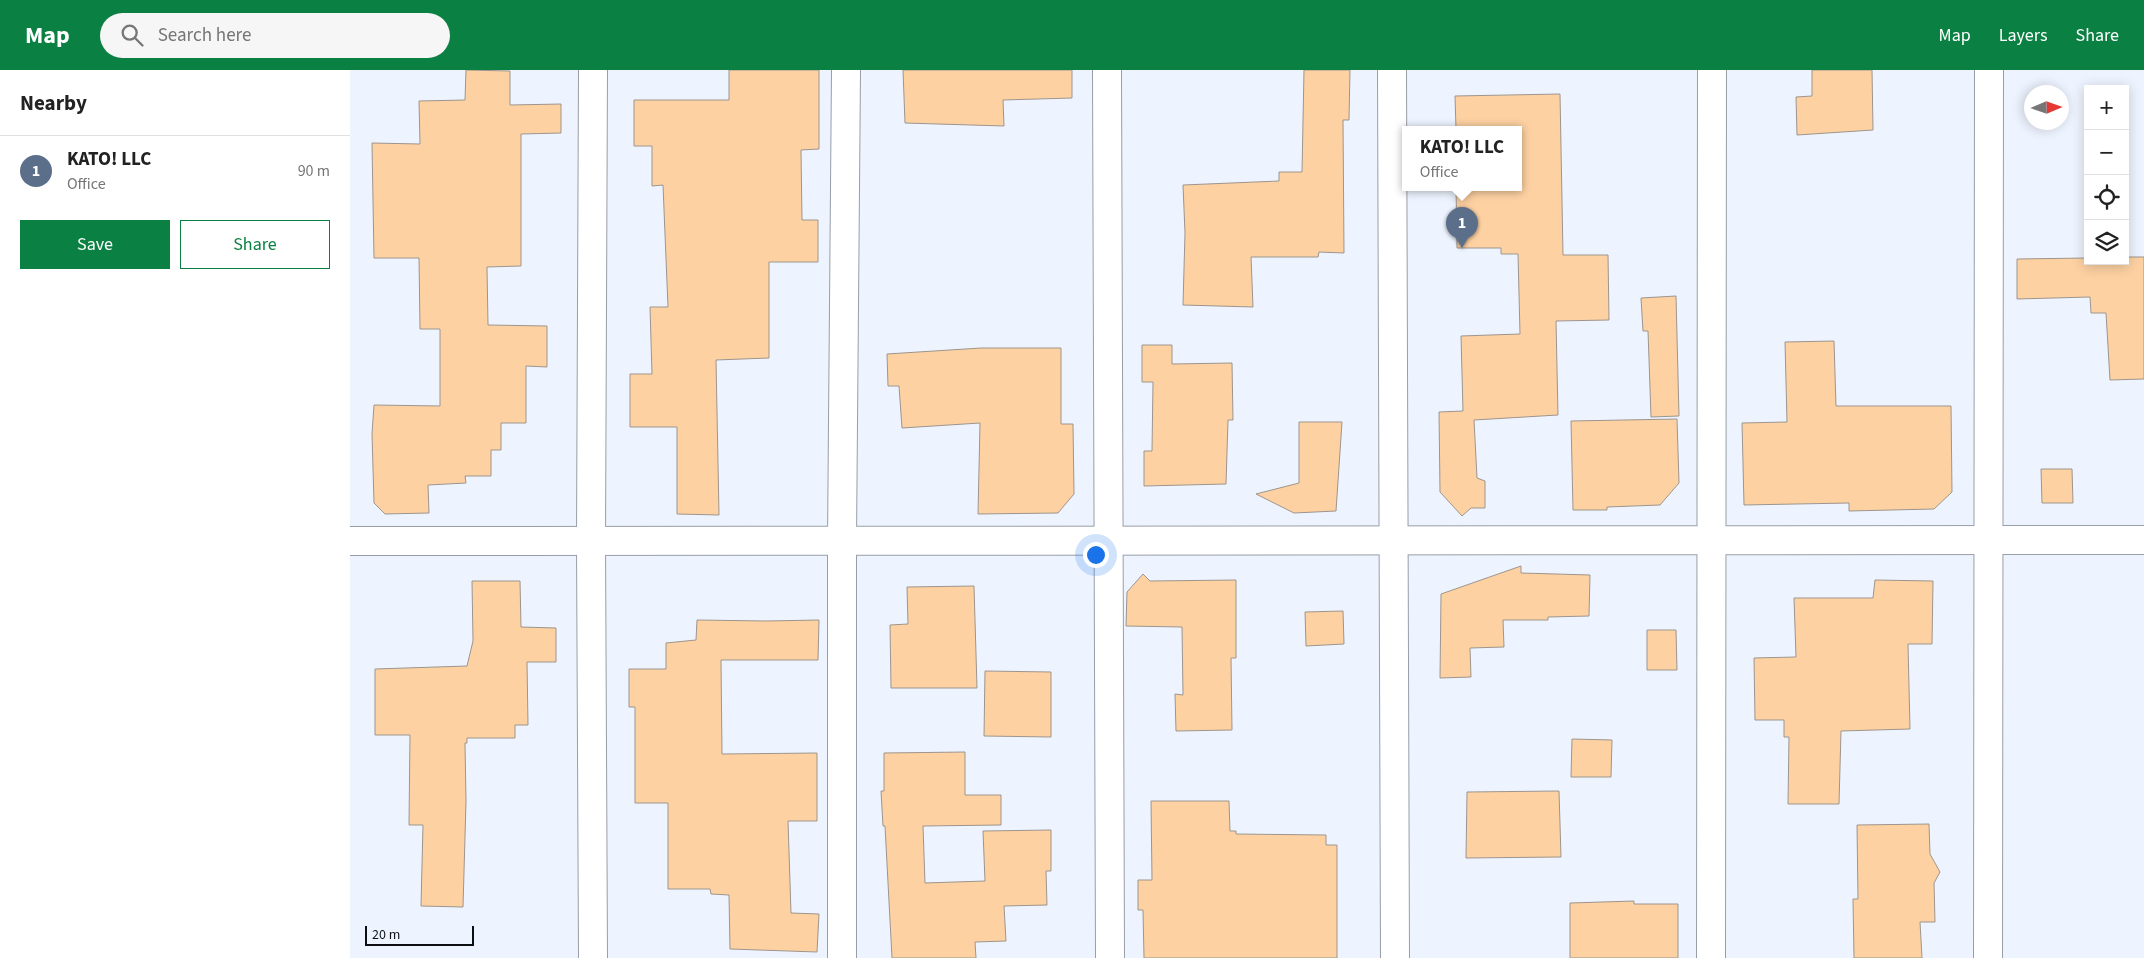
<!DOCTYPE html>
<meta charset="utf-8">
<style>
body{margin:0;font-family:"Source Sans 3",sans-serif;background:#f6f6f6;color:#222}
.controls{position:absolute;right:15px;top:15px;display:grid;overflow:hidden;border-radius:0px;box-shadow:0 2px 12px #0003}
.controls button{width:45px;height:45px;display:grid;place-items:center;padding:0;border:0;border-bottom:1px solid #e0e0e0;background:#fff;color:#222;font:25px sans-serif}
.compass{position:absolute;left:1674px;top:15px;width:45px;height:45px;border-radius:50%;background:#fff;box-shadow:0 2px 12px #0003;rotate:88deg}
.scale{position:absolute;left:15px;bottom:12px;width:109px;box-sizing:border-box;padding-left:5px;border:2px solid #0c0e11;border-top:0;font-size:14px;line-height:18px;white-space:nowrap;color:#0c0e11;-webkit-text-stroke:4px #eef4ff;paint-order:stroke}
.you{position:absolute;left:745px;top:484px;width:18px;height:18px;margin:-12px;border:4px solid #fff;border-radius:50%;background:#1a73e8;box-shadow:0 0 0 8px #1a73e833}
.badge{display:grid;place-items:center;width:32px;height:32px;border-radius:50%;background:#0b8043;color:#fff;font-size:16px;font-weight:700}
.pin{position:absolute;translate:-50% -41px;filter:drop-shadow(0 1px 2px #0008)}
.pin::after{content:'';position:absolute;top:26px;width:18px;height:15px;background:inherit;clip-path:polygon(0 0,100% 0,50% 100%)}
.popup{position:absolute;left:1052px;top:56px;width:120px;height:65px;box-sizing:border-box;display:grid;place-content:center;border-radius:0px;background:#fff;filter:drop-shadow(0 1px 4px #0005);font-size:16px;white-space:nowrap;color:#767676}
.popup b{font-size:19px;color:#222}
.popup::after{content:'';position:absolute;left:50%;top:100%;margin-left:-10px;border:10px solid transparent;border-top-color:#fff}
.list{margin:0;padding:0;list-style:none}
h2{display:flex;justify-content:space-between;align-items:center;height:65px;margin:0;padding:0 20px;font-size:21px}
h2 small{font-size:16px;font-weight:400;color:#767676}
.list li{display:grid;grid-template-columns:32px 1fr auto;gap:15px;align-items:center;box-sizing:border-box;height:70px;padding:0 20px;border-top:1px solid #e0e0e0}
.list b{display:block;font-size:19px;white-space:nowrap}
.list p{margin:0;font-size:16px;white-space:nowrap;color:#767676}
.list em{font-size:16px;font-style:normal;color:#767676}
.actions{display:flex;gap:10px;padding:15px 20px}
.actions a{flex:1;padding:11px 0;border:1px solid #0b8043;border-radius:0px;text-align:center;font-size:18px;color:#0b8043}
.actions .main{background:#0b8043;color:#fff}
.icon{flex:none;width:28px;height:28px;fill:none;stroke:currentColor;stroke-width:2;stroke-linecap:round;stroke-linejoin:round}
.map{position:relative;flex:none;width:1794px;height:888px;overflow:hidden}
header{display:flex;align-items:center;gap:30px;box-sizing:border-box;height:70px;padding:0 25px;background:#0b8043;color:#fff}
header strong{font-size:24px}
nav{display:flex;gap:28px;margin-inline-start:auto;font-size:18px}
.search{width:350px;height:45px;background:#f6f6f6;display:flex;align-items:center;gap:12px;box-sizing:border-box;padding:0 18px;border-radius:28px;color:#767676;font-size:19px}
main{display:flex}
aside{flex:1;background:#fff}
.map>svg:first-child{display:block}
.building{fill:#fdd1a2;stroke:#9d958d}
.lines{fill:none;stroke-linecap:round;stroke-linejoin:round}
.minor-casing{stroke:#989ea7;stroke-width:30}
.minor{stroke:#fff;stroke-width:28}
</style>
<header>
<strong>Map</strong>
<div class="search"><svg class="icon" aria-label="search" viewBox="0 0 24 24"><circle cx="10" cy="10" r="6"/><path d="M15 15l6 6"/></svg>Search here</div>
<nav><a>Map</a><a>Layers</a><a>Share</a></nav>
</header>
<main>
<aside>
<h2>Nearby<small></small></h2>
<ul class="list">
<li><span class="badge" style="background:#5c6f8a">1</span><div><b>KATO! LLC</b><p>Office</p></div><em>90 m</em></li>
</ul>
<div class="actions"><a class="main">Save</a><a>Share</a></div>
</aside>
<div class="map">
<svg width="1794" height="888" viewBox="0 0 1794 888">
<rect width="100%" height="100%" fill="#eef4ff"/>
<!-- building -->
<g class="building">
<path d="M116 0 160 1V35L211 34V63L171 64V196L137 197 138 255 197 256V297L176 296V353H151V380H141V406H115L116 413 78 415 79 443 35 444 24 433 22 364 24 335 90 336V259H70L69 188H24L22 73 70 74 69 31 115 30Z"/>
<path d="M379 0H469V79L451 80 452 150H468V192H419V288L366 290 369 445 327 444V357H280V304H302L300 237H318L313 115 302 116V76H284V30H379Z"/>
<path d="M553 0H722V28L653 30 654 56 555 53Z"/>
<path d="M954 0H1000L999 50H993L994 183 969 182 968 187H901L903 237 833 235 835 163 833 115 929 111V102H952Z"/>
<path d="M1462 0H1522L1523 60 1447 65 1446 27 1462 26Z"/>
<path d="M1210 24 1213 185H1258L1259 250 1206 251 1208 345 1124 350 1127 408 1135 411V438H1121L1112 446 1090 422 1089 342 1113 341 1111 266 1170 264 1168 184H1151V178H1107L1106 117H1168V59H1106L1105 26Z"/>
<path d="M1775 187H1794V309L1760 310 1756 243H1741L1740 227 1667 229V189L1738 188V191H1775Z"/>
<path d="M1326 226 1329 346 1301 347 1298 261H1293L1291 228Z"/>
<path d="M1484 271 1486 336H1601L1602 422 1584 439 1499 441V433L1394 435 1392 353 1437 352 1435 272Z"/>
<path d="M792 275H822V294L882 293 883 350H878L876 414 794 416V381H802L803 312H792Z"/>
<path d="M631 278H711V354H723L724 424 708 443 628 444 630 353 552 358 549 316H538L537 284Z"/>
<path d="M1327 349 1329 413 1310 435 1257 437V440H1223L1221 351Z"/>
<path d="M949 352H992L986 441 944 443 906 424 949 413Z"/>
<path d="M1691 399H1722L1723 433H1692Z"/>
<path d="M1171 496V503L1240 505 1239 546 1198 547V550H1153L1154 577 1120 578 1121 607 1090 608 1091 524Z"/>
<path d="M793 504 800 511 886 510V588H881L882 660 826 661 825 624 833 625 832 557 776 556 777 522Z"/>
<path d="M1525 510 1583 511 1582 574H1558L1560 659 1491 661 1489 734H1438L1439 667H1434V650H1405L1404 588 1446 587 1444 528H1523Z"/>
<path d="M122 511H170L171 557 206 558V592H177L178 655H165V668H117V673H115L116 731 113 837 71 836 73 755H59L60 665H25V599L117 596 123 571Z"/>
<path d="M624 516 627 618H541L540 555 558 554 557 517Z"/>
<path d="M993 541 994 574 956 576 955 542Z"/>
<path d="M347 550 416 551 469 550 468 590H371L372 684 467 683V751H438L441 843 469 844 467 882 380 879 379 825 361 824 360 819H318V733H285V637H279V599H316V573L346 570Z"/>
<path d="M1297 560H1326L1327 600H1297Z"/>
<path d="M635 601 701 602V667L634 666Z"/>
<path d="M1222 669 1262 670 1261 707H1221Z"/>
<path d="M615 682V725H651V755L573 756 575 813 635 811 633 761 701 760V801H696L697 835 654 836 656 871 625 872 626 888H542L535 756H533L531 721H534V683Z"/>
<path d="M1209 721 1211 787 1116 788 1117 722Z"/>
<path d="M801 731H879L880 761H886V764L976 765V775H987V888H794L793 840H788V810H802Z"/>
<path d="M1579 754 1580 784 1590 802 1584 813 1585 852H1570L1572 888H1504L1503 829H1508L1507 755Z"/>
<path d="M1284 831V834H1328V888H1220V833Z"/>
</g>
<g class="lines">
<defs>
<g id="minor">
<path d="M243 0 241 471 243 888"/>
<path d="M757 0 760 888"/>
<path d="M1042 0 1045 888"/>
<path d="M0 471 1794 470"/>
<path d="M492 888V471L496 0"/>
<path d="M1361 888 1362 0"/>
<path d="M1638 888 1639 0"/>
</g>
</defs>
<!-- minor casing -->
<use href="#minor" class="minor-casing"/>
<!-- minor -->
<use href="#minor" class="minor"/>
</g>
</svg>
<div class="controls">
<button>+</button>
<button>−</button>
<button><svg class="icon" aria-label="locate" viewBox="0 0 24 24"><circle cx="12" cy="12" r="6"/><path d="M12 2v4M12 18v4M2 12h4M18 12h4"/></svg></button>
<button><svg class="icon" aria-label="layers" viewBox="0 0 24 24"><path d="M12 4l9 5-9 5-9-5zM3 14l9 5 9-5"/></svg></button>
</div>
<svg class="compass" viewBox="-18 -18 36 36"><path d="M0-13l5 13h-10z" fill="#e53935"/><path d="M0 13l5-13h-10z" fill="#767676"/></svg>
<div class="scale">20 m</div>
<div class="you"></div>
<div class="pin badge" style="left:1112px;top:178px;background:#5c6f8a">1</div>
<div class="popup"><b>KATO! LLC</b>Office</div>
</div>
</main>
